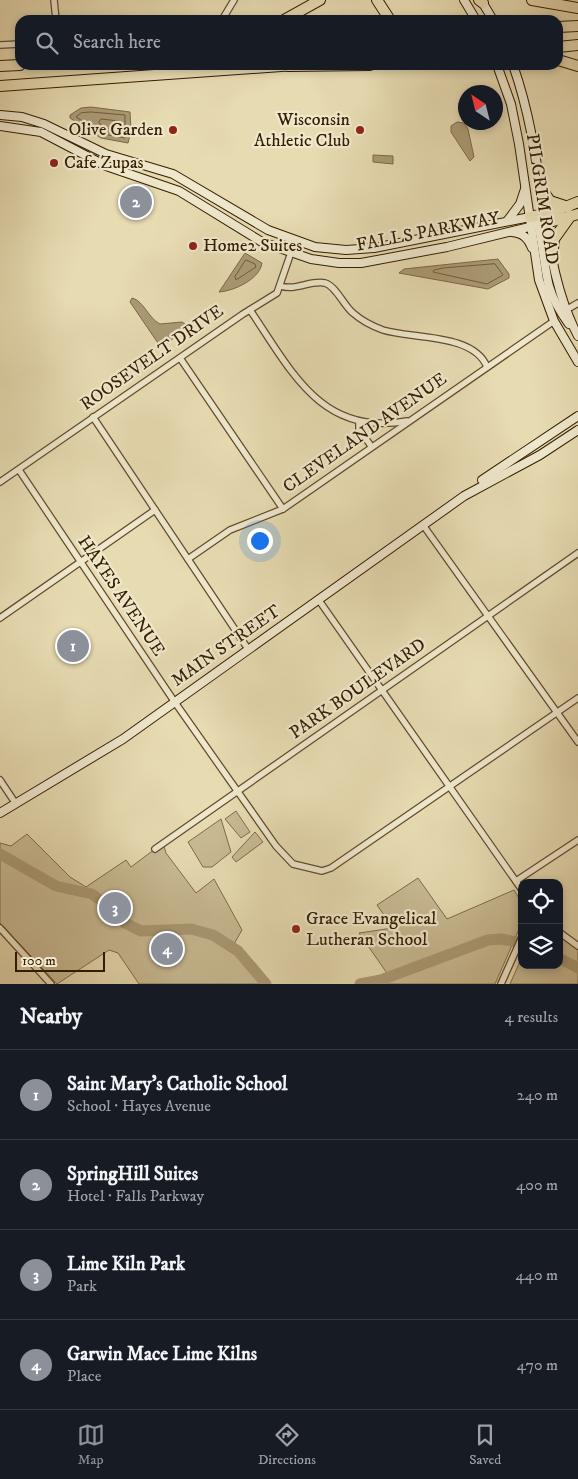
<!DOCTYPE html>
<meta charset="utf-8">
<style>
body{margin:0;font-family:"IM FELL DW Pica",serif;background:#20242c;color:#f1f3f6}
.controls{position:absolute;right:15px;bottom:15px;display:grid;overflow:hidden;border-radius:10px;box-shadow:0 2px 8px #0003}
.controls button{width:45px;height:45px;display:grid;place-items:center;padding:0;border:0;border-bottom:1px solid #363941;background:#171b24;color:#f1f3f6;font:25px sans-serif}
.compass{position:absolute;left:458px;top:85px;width:45px;height:45px;border-radius:50%;background:#171b24;box-shadow:0 2px 8px #0003;rotate:325deg}
.scale{position:absolute;left:15px;bottom:12px;width:90px;box-sizing:border-box;padding-left:5px;border:2px solid #351d00;border-top:0;font-size:14px;line-height:18px;white-space:nowrap;color:#351d00;-webkit-text-stroke:4px #efe8cd;paint-order:stroke}
.you{position:absolute;left:259px;top:540px;width:18px;height:18px;margin:-12px;border:4px solid #fff;border-radius:50%;background:#1a73e8;box-shadow:0 0 0 8px #1a73e833}
.badge{display:grid;place-items:center;width:32px;height:32px;border-radius:50%;background:#8c9099;color:#fff;font-size:16px;font-weight:700}
.pin{position:absolute;translate:-50% -50%;border:2px solid #fff;box-shadow:0 1px 5px #0006}
.list{margin:0;padding:0;list-style:none}
h2{display:flex;justify-content:space-between;align-items:center;height:65px;margin:0;padding:0 20px;font-size:21px}
h2 small{font-size:16px;font-weight:400;color:#9ea1a6}
.list li{display:grid;grid-template-columns:32px 1fr auto;gap:15px;align-items:center;box-sizing:border-box;height:90px;padding:0 20px;border-top:1px solid #363941}
.list b{display:block;font-size:19px;white-space:nowrap}
.list p{margin:0;font-size:16px;white-space:nowrap;color:#9ea1a6}
.list em{font-size:16px;font-style:normal;color:#9ea1a6}
.icon{flex:none;width:28px;height:28px;fill:none;stroke:currentColor;stroke-width:2;stroke-linecap:round;stroke-linejoin:round}
.map{position:relative;flex:none;width:578px;height:984px;overflow:hidden}
.search{position:absolute;background:#171b24;box-shadow:0 2px 8px #0003;left:15px;right:15px;top:15px;height:55px;display:flex;align-items:center;gap:12px;box-sizing:border-box;padding:0 18px;border-radius:15px;color:#9ea1a6;font-size:19px}
.sheet{height:425px;background:#171b24}
nav{display:flex;justify-content:space-around;align-items:center;box-sizing:border-box;height:70px;border-top:1px solid #363941;background:#171b24;font-size:14px;color:#9ea1a6}
nav a{display:grid;justify-items:center;gap:2px}
nav .on{color:#8c9099}
.map>svg:first-child{display:block}
.green{fill:#c9bb94;stroke:#7f6c4a}
.water{fill:#aa9a75;stroke:#7b6846}
.lines{fill:none;stroke-linecap:round;stroke-linejoin:round}
.shore{stroke:#705c3a;stroke-width:1}
.river{stroke:#aa9a75;stroke-width:11}
.street-casing{stroke:#624c2c;stroke-width:8}
.secondary-casing{stroke:#351d00;stroke-width:10}
.highway-casing{stroke:#351d00;stroke-width:12}
.street{stroke:#efe8cd;stroke-width:5.5}
.secondary{stroke:#efe8cd;stroke-width:8}
.highway{stroke:#e7dbb2;stroke-width:10}
.poi-dot{fill:#8f2418;stroke:#efe8cd;stroke-width:2}
.labels{text-anchor:middle;dominant-baseline:central;stroke-width:4.5;stroke-linejoin:round;paint-order:stroke}
.poi-label{font-size:18px;fill:#351d00;stroke:#efe8cd;text-anchor:start}
.street-label{font-size:18px;fill:#351d00;stroke:#efe8cd}
</style>
<div class="map">
<svg width="578" height="984" viewBox="0 0 578 984">
<rect width="100%" height="100%" fill="#e7dbb2"/>
<filter id="stains"><feTurbulence type="fractalNoise" baseFrequency=".004" numOctaves="4"/><feColorMatrix values="0 0 0 0 .2 0 0 0 0 .09 0 0 0 0 .02 0 0 0 .5 -.17"/></filter>
<radialGradient id="worn" r=".72"><stop offset=".6" stop-color="#630" stop-opacity="0"/><stop offset="1" stop-color="#630" stop-opacity=".3"/></radialGradient>
<!-- green -->
<g class="green">
<path d="M236 811 250 832 241 838 225 819Z"/>
<path d="M221 819 231 852 212 867H203L188 842Z"/>
<path d="M255 832 263 842 236 862 232 857Z"/>
<path d="M27 834 70 877 86 887 126 860 131 867 163 843 166 853 196 893 214 879 242 930 230 951 240 958 262 984H139L118 953 109 950 57 984 0 923V843L11 846Z"/>
<path d="M418 878 447 919 514 890 522 903 520 927 495 984H376L391 979 359 933 393 928 377 905Z"/>
<path d="M559 935 578 949V984H510L522 957V965H559Z"/>
</g>
<!-- water -->
<g class="water">
<path d="M91 107 130 112 131 130 128 143 101 138 70 118V115L81 108Z"/>
<path d="M457 122 464 123 468 129 474 157 470 161 451 132V126Z"/>
<path d="M373 155 393 156V164L373 162Z"/>
<path d="M245 253 262 263C260 279 234 291 219 292Z"/>
<path d="M498 259 509 274V278L488 289 399 273 404 269Z"/>
<path d="M132 298C144 301 148 318 160 324L182 322 188 326 164 346H160L130 302Z"/>
</g>
<g class="lines">
<!-- shore -->
<g class="shore">
<path d="M91 112 125 115V138L103 134 76 117 81 113Z"/>
<path d="M101 119 119 121V130L106 128 99 123Z"/>
<path d="M246 260 255 264 256 267 236 280 235 277Z"/>
<path d="M495 264 503 275 487 284 433 272 434 270 443 268Z"/>
</g>
<!-- river -->
<g class="river">
<path d="M0 854 56 886 92 894 109 907 125 923 141 931 191 929 213 935 238 951 266 984"/>
<path d="M559 958 578 968"/>
<path d="M360 984 381 980 488 940 501 939 522 943"/>
</g>
<defs>
<g id="street">
<path d="M54 0 56 20"/>
<path d="M222 20 234 0"/>
<path d="M0 45 20 44"/>
<path d="M280 286C296 291 310 280 325 283 336 286 344 306 353 313 362 321 372 326 383 330 411 339 474 333 487 367"/>
<path d="M250 310C291 370 321 437 407 421"/>
<path d="M566 310 578 303"/>
<path d="M180 358 283 509"/>
<path d="M93 417 248 649"/>
<path d="M359 421V429L371 446"/>
<path d="M19 470 174 701 276 846 293 864 322 871 331 868 578 698"/>
<path d="M0 482 243 314 277 293 295 241"/>
<path d="M423 525 578 742"/>
<path d="M188 559 230 530 283 509 554 321"/>
<path d="M318 599 522 890"/>
<path d="M0 618 155 510"/>
<path d="M0 780 16 804"/>
<path d="M155 849 578 553"/>
<path d="M516 881 578 840"/>
<path d="M0 928 51 984"/>
<path d="M559 932 578 946"/>
<path d="M501 984 522 937"/>
</g>
<g id="secondary">
<path d="M464 0 476 20"/>
<path d="M481 0 493 20"/>
<path d="M497 65 511 104 519 144 539 280 554 321 578 362"/>
<path d="M513 65C529 110 536 157 543 204 550 249 556 295 578 336"/>
<path d="M0 115 22 117 44 124 106 154 173 174 268 230 315 247 346 250 374 248 530 217"/>
<path d="M0 126 41 132 106 166 179 191 262 242 311 259 339 263H361L447 247 546 223"/>
<path d="M508 220 520 204 525 189"/>
<path d="M536 221C541 226 545 274 549 286 553 300 560 312 569 324"/>
<path d="M512 232C523 233 528 238 532 248"/>
<path d="M482 480 578 416"/>
<path d="M0 813 123 739 464 496 540 455 578 430"/>
</g>
<g id="highway">
<path d="M377 0 390 20"/>
<path d="M479 0 483 3"/>
<path d="M532 0 578 8"/>
<path d="M284 20 320 0"/>
<path d="M558 27 578 26"/>
<path d="M558 47 578 45"/>
<path d="M558 60 578 66"/>
<path d="M0 66 20 65"/>
<path d="M288 66 370 65"/>
<path d="M0 86 295 65"/>
<path d="M540 187 550 201 568 207"/>
<path d="M530 217 553 212 578 202"/>
<path d="M546 223 578 214"/>
<path d="M552 258 554 239 569 218"/>
</g>
</defs>
<!-- street casing -->
<use href="#street" class="street-casing"/>
<!-- secondary casing -->
<use href="#secondary" class="secondary-casing"/>
<!-- highway casing -->
<use href="#highway" class="highway-casing"/>
<!-- street -->
<use href="#street" class="street"/>
<!-- secondary -->
<use href="#secondary" class="secondary"/>
<!-- highway -->
<use href="#highway" class="highway"/>
</g>
<!-- markers -->
<g class="poi-dot">
<circle cx="173" cy="130" r="5"/>
<circle cx="360" cy="130" r="5"/>
<circle cx="54" cy="163" r="5"/>
<circle cx="193" cy="246" r="5"/>
<circle cx="296" cy="929" r="5"/>
</g>
<g class="labels">
<!-- poi labels -->
<g class="poi-label">
<text x="350" y="120" text-anchor="end">Wisconsin<tspan x="350" dy="21">Athletic Club</tspan></text>
<text x="163" y="130" text-anchor="end">Olive Garden</text>
<text x="64" y="163">Cafe Zupas</text>
<text x="203" y="246">Home2 Suites</text>
<text x="306" y="919">Grace Evangelical<tspan x="306" dy="21">Lutheran School</tspan></text>
</g>
<!-- street labels -->
<g class="street-label">
<text transform="translate(542 199) rotate(81)">PILGRIM ROAD</text>
<text transform="translate(428 232) rotate(-11)">FALLS PARKWAY</text>
<text transform="translate(152 358) rotate(-35)">ROOSEVELT DRIVE</text>
<text transform="translate(365 433) rotate(-35)">CLEVELAND AVENUE</text>
<text transform="translate(121 596) rotate(56)">HAYES AVENUE</text>
<text transform="translate(226 646) rotate(-35)">MAIN STREET</text>
<text transform="translate(358 689) rotate(-35)">PARK BOULEVARD</text>
</g>
</g>
<rect width="100%" height="100%" filter="url(#stains)"/>
<rect width="100%" height="100%" fill="url(#worn)"/>
</svg>
<div class="controls">
<button><svg class="icon" aria-label="locate" viewBox="0 0 24 24"><circle cx="12" cy="12" r="6"/><path d="M12 2v4M12 18v4M2 12h4M18 12h4"/></svg></button>
<button><svg class="icon" aria-label="layers" viewBox="0 0 24 24"><path d="M12 4l9 5-9 5-9-5zM3 14l9 5 9-5"/></svg></button>
</div>
<svg class="compass" viewBox="-18 -18 36 36"><path d="M0-13l5 13h-10z" fill="#e53935"/><path d="M0 13l5-13h-10z" fill="#9ea1a6"/></svg>
<div class="scale">100 m</div>
<div class="you"></div>
<div class="pin badge" style="left:73px;top:646px">1</div>
<div class="pin badge" style="left:136px;top:202px">2</div>
<div class="pin badge" style="left:115px;top:908px">3</div>
<div class="pin badge" style="left:167px;top:949px">4</div>
<div class="search"><svg class="icon" aria-label="search" viewBox="0 0 24 24"><circle cx="10" cy="10" r="6"/><path d="M15 15l6 6"/></svg>Search here</div>
</div>
<section class="sheet">
<h2>Nearby<small>4 results</small></h2>
<ul class="list">
<li><span class="badge">1</span><div><b>Saint Mary's Catholic School</b><p>School · Hayes Avenue</p></div><em>240 m</em></li>
<li><span class="badge">2</span><div><b>SpringHill Suites</b><p>Hotel · Falls Parkway</p></div><em>400 m</em></li>
<li><span class="badge">3</span><div><b>Lime Kiln Park</b><p>Park</p></div><em>440 m</em></li>
<li><span class="badge">4</span><div><b>Garwin Mace Lime Kilns</b><p>Place</p></div><em>470 m</em></li>
</ul>
</section>
<nav>
<a class="on"><svg class="icon" aria-label="map" viewBox="0 0 24 24"><path d="M3 6l6-2 6 2 6-2v14l-6 2-6-2-6 2zM9 4v14M15 6v14"/></svg>Map</a>
<a><svg class="icon" aria-label="directions" viewBox="0 0 24 24"><path d="M12 3l9 9-9 9-9-9zM9 14v-3h6M13 9l2 2-2 2"/></svg>Directions</a>
<a><svg class="icon" aria-label="saved" viewBox="0 0 24 24"><path d="M7 4h10v16l-5-4-5 4z"/></svg>Saved</a>
</nav>
